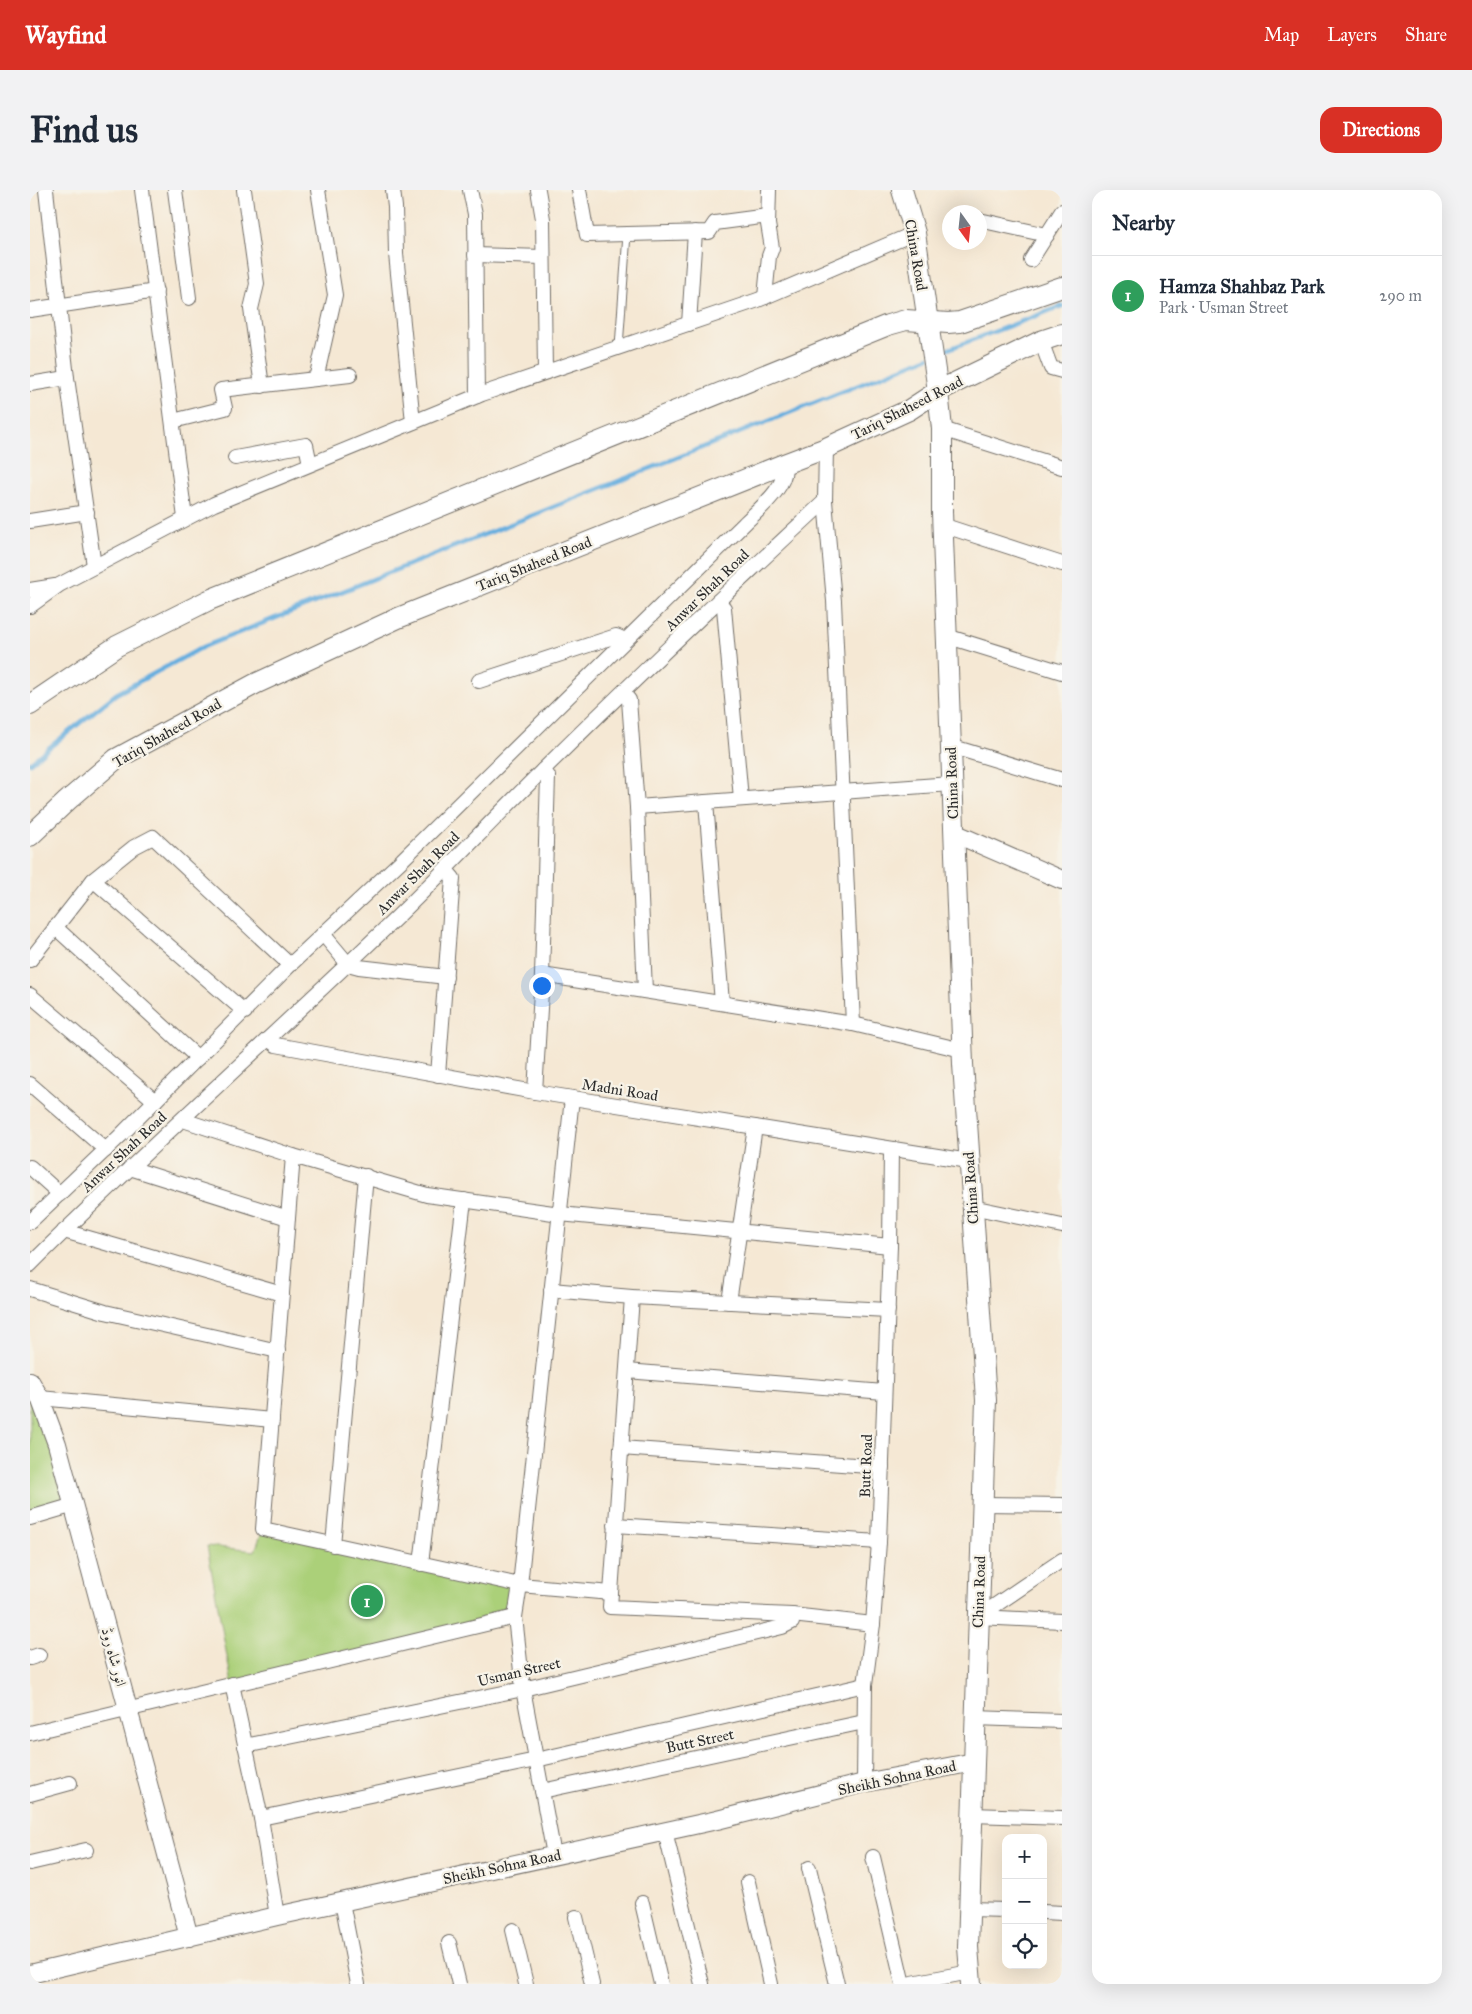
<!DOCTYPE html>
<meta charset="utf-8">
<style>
body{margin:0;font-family:"IM FELL Great Primer",Amiri,serif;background:#f2f2f3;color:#1f2937}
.controls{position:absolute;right:15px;bottom:15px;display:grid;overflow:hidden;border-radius:10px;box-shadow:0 5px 20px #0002}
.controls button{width:45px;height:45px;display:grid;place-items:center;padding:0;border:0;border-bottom:1px solid #e0e1e3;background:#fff;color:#1f2937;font:25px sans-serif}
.compass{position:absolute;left:912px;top:15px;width:45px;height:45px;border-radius:50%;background:#fff;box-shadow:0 5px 20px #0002;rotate:165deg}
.you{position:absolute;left:511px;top:795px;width:18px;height:18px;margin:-12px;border:4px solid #fff;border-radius:50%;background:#1a73e8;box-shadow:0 0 0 8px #1a73e833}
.badge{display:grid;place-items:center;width:32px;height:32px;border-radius:50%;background:#d93025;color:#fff;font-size:16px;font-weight:700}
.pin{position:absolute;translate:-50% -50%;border:2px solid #fff;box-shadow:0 1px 5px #0006}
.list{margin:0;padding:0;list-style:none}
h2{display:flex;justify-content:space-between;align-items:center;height:65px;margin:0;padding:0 20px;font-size:21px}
h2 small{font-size:16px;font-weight:400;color:#747a83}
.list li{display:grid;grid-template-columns:32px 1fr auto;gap:15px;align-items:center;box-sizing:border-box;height:80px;padding:0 20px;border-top:1px solid #e0e1e3}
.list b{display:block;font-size:19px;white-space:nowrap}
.list p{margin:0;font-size:16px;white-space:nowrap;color:#747a83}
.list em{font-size:16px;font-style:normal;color:#747a83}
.icon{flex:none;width:28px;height:28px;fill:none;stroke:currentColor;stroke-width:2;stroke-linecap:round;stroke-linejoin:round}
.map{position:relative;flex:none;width:1032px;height:1794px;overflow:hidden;border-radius:15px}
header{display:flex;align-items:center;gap:30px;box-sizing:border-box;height:70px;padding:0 25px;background:#d93025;color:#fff}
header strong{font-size:24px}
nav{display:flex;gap:28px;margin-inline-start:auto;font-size:18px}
.intro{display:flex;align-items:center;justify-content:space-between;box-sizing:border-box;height:120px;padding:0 30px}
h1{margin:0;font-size:35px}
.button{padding:12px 22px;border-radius:15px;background:#d93025;color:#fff;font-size:18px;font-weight:700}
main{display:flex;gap:30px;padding:0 30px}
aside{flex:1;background:#fff;border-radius:15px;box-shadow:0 5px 20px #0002}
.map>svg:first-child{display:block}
.green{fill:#abd079;stroke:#6b7e52}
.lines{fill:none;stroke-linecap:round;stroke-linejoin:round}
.stream{stroke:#68afdf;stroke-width:4.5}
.service-casing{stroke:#726d66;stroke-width:9}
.minor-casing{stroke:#726d66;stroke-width:16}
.tertiary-casing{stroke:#726d66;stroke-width:20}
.secondary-casing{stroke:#726d66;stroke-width:22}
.service{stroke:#fff;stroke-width:7}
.minor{stroke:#fff;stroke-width:14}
.tertiary{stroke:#fff;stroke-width:18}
.secondary{stroke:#fff;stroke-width:20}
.labels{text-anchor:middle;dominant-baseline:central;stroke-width:4.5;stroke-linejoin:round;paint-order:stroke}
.street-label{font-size:15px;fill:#2b2b2b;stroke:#f7f3e8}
</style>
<header>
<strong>Wayfind</strong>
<nav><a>Map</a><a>Layers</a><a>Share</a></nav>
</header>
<div class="intro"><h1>Find us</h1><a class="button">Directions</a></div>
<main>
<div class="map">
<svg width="1032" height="1794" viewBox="0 0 1032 1794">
<rect width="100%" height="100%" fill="#f7f3e8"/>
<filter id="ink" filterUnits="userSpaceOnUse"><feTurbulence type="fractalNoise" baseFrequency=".02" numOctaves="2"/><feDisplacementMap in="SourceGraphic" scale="10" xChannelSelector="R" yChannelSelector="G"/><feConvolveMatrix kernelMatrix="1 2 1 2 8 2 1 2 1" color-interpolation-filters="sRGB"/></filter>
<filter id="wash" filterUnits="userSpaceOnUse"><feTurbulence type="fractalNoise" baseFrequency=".0096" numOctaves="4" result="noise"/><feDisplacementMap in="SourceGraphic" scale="20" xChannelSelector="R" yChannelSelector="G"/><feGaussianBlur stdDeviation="1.12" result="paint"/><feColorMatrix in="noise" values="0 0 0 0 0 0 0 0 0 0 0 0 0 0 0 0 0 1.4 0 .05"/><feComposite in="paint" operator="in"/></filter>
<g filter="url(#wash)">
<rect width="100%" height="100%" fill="#f5e8d4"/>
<!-- green -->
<g class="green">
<path d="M0 1208 21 1256 37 1310 0 1321Z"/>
<path d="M233 1339 490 1395 485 1427 202 1494 177 1356 225 1361Z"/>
</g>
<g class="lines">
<!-- stream -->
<g class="stream">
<path d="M908 163 1032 116"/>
<path d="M0 573 86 504 173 457 899 167"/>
</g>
</g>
</g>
<g filter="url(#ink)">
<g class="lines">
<defs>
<path id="service" d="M589 157 597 44"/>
<g id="minor">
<path d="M16 0 37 188"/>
<path d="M112 0 155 328"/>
<path d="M145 0 159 108"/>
<path d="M214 0 227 94 221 119 232 196"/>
<path d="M363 0 365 17 366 64 383 232"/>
<path d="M440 0 445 24 447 206"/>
<path d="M508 0 513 29 515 182"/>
<path d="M549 0 557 45 679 42 685 33 738 26"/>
<path d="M949 30 1017 45"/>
<path d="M445 65 513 67"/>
<path d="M1001 70 1032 21"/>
<path d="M735 107 739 66 742 58 738 34 739 0"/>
<path d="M0 120 126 101"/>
<path d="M659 134 665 42"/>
<path d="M1011 151 1021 178 1032 181"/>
<path d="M286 189 305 105 288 0"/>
<path d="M0 194 37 188 64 376"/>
<path d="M143 231 195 218 191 200 320 185"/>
<path d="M912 239 1032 277"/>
<path d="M796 258 795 311 804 411 823 834"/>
<path d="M205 268 276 255 280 274"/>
<path d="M0 331 57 322"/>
<path d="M912 335 1032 374"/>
<path d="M0 400 25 396"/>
<path d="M688 411 694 418 711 609"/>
<path d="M0 416 29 395 184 314 452 204 728 110 885 43"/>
<path d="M916 446 1032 482"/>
<path d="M449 491 586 446 595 450"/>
<path d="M593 503 599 510 607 617 615 801"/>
<path d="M920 556 1032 590"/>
<path d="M676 612 692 813"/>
<path d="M607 617 921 594"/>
<path d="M63 690 215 822"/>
<path d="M25 737 168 868"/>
<path d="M293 744 318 774 329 777 416 787"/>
<path d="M0 770 63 690 104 657 123 647 260 775"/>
<path d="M512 785 823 834 932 860"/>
<path d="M0 805 125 911"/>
<path d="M238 849 246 855 505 902 939 971"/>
<path d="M408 885 423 688 416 680"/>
<path d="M0 894 76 960"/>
<path d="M505 902 512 785 518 586 513 580"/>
<path d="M542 908 490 1395 581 1403"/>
<path d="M153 930 263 966 397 1005 530 1024 860 1056"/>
<path d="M263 966 233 1339 490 1395 485 1427 493 1499 524 1665"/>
<path d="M0 977 30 1004"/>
<path d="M100 978 258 1028"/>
<path d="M942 1017 1032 1036"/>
<path d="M0 1032 90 946 260 775 372 670 714 334C728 320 760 295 754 274"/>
<path d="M34 1041 252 1104"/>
<path d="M0 1075C118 958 242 847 362 732 414 682 463 629 514 579 606 488 700 399 795 311"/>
<path d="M0 1099 75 1122 248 1161"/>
<path d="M521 1100 602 1107 858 1120"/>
<path d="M602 1107 580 1417 762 1425 843 1434"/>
<path d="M699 1112 725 937"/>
<path d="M597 1181 854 1202"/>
<path d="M10 1208 242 1230"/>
<path d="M591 1258 852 1277"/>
<path d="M952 1314 1032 1315"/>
<path d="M0 1328 44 1315"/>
<path d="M585 1335 849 1352"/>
<path d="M303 1355 336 986"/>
<path d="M391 1374 434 1010"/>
<path d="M948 1427 1032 1370"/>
<path d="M948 1427 1032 1431"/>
<path d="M0 1468 9 1465"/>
<path d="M202 1494 231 1628 247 1726"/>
<path d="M945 1528 1032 1531"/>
<path d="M0 1543 485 1427"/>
<path d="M215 1556 493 1499 752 1437 762 1432V1425"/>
<path d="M834 1593 835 1495 843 1434 849 1352 860 1056 861 959"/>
<path d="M512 1601 834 1532"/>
<path d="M0 1604 40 1593"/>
<path d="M942 1625 1032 1628"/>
<path d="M231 1628 506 1570 835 1495"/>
<path d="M635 1641 672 1794"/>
<path d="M843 1667 873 1794"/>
<path d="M0 1673 56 1660"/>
<path d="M779 1678 807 1794"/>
<path d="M718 1692 741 1794"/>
<path d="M312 1712 328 1794"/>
<path d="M612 1713 631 1794"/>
<path d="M939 1719 976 1720"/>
<path d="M1013 1722 1032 1723"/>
<path d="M546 1727 562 1794"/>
<path d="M483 1740 496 1794"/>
<path d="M419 1753 429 1794"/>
<path d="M877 1794 940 1782"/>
</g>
<g id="tertiary">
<path d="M924 643 1032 690"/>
<path d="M0 1191 10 1208 27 1254 159 1747"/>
<path d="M0 1784 247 1726 687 1630 834 1593 944 1572"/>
</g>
<g id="secondary">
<path d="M872 0 885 43 908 201 912 239V322L933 874 956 1210 938 1757 941 1794"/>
<path d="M0 515 87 456 179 410 858 135 876 130 918 133 930 132 1032 97"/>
<path d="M0 646 37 611 86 569 225 494 368 428 754 274 796 258 879 220 908 201 1011 151 1032 144"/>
</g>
</defs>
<!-- service casing -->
<use href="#service" class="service-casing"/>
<!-- minor casing -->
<use href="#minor" class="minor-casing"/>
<!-- tertiary casing -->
<use href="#tertiary" class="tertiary-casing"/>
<!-- secondary casing -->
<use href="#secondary" class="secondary-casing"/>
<!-- service -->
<use href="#service" class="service"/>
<!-- minor -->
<use href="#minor" class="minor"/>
<!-- tertiary -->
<use href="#tertiary" class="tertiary"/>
<!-- secondary -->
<use href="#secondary" class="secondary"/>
</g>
</g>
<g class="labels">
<!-- street labels -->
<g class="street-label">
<text transform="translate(886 65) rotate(80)">China Road</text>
<text transform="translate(877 218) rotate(-27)">Tariq Shaheed Road</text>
<text transform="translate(504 374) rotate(-22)">Tariq Shaheed Road</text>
<text transform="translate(677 400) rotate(-44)">Anwar Shah Road</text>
<text transform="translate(137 543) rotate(-30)">Tariq Shaheed Road</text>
<text transform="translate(922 593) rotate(-92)">China Road</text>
<text transform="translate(388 683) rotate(-45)">Anwar Shah Road</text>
<text transform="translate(590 900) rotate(9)">Madni Road</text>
<text transform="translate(94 962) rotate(-43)">Anwar Shah Road</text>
<text transform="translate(941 998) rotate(-94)">China Road</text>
<text transform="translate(836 1276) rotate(-88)">Butt Road</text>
<text transform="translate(949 1402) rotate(-88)">China Road</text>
<text transform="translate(84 1467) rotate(75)">انور شاہ روڈ</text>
<text transform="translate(489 1482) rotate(-13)">Usman Street</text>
<text transform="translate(670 1551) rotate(-12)">Butt Street</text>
<text transform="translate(867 1588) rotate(-12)">Sheikh Sohna Road</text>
<text transform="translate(472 1677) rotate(-12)">Sheikh Sohna Road</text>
</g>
</g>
</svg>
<div class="controls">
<button>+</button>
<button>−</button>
<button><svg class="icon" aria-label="locate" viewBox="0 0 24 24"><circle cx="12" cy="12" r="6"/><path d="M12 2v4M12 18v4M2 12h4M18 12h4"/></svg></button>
</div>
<svg class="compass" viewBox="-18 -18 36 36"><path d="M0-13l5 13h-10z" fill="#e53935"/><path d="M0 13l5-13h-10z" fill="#747a83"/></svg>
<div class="you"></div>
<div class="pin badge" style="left:337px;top:1411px;background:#2e9e5b">1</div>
</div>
<aside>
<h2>Nearby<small></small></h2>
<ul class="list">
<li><span class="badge" style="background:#2e9e5b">1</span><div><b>Hamza Shahbaz Park</b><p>Park · Usman Street</p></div><em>290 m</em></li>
</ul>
</aside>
</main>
